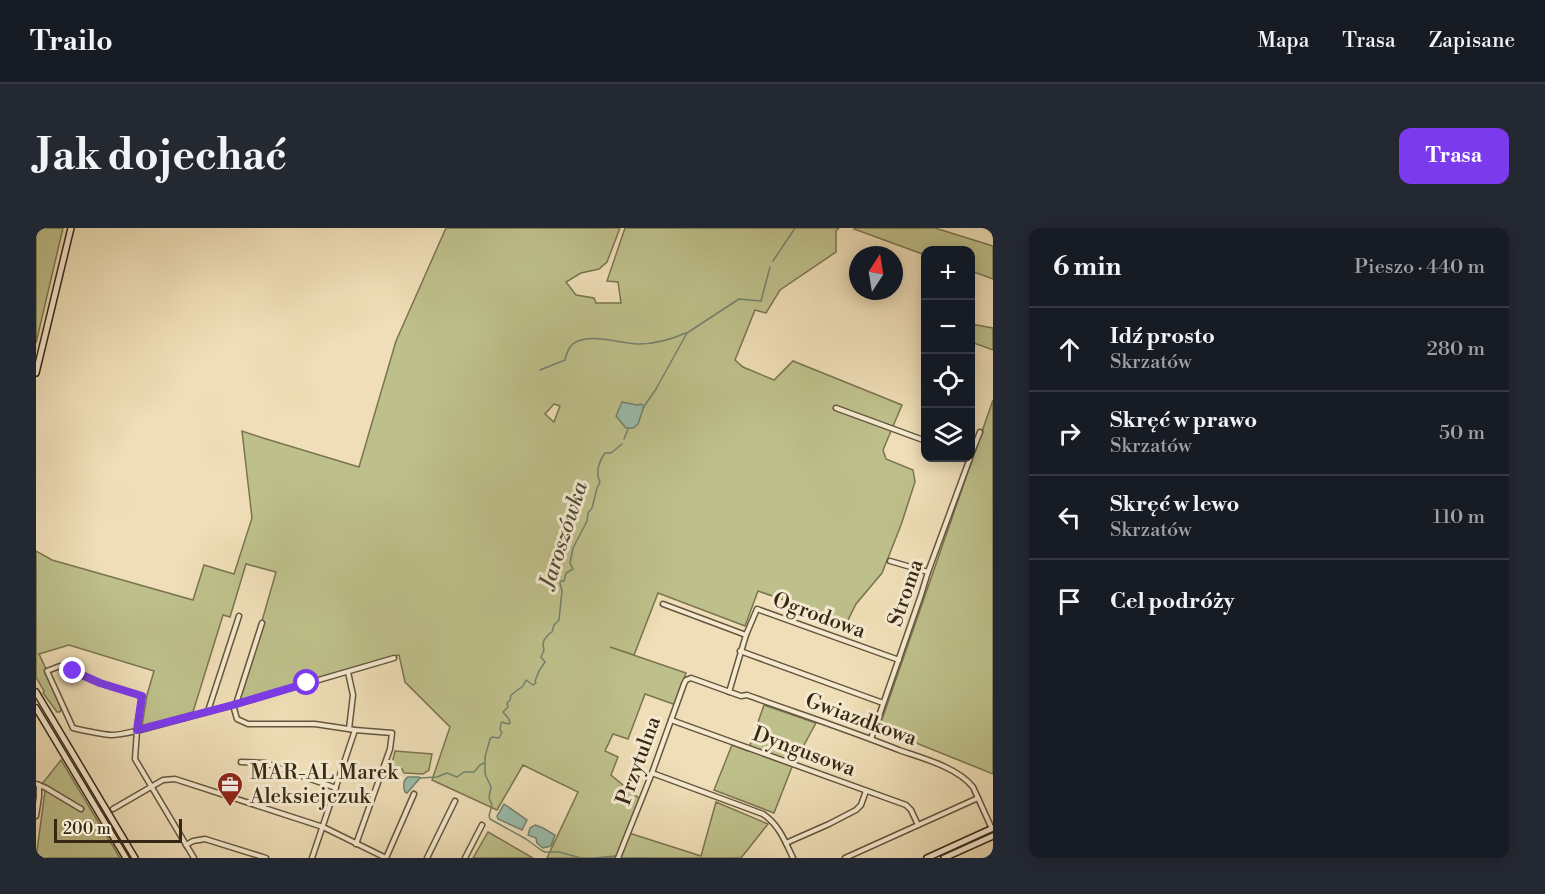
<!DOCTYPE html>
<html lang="pl">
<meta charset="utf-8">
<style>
body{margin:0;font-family:"Libre Bodoni",serif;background:#242831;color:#f1f3f6}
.controls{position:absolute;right:18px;top:18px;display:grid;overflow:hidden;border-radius:12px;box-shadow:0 3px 15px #0003}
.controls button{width:54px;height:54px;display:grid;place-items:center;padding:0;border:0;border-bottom:2px solid #363941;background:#171b24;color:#f1f3f6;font:30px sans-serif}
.compass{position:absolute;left:813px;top:18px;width:54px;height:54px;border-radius:50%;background:#171b24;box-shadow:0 3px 15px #0003;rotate:12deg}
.scale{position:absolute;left:18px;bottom:15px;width:128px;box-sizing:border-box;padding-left:6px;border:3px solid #372815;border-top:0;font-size:16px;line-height:21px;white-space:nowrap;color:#372815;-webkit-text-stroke:4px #f5ead0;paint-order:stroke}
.stop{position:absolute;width:18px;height:18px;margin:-14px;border:4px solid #7c3aed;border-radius:50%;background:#fff}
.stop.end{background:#7c3aed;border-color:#fff;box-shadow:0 2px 6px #0008}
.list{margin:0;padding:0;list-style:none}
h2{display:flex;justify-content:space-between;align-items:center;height:78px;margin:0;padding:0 24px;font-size:26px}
h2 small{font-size:20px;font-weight:400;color:#9ea1a6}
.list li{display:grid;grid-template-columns:39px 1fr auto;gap:18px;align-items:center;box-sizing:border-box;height:84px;padding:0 24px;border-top:2px solid #363941}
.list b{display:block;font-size:22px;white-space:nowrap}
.list p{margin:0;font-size:20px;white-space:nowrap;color:#9ea1a6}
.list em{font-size:20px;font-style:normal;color:#9ea1a6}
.icon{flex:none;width:33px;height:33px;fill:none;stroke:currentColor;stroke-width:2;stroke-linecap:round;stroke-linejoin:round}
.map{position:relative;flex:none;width:957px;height:630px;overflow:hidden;border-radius:12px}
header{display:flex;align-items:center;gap:36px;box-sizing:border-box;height:84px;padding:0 30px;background:#171b24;border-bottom:2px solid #363941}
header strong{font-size:28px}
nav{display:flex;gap:33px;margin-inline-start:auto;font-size:21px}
.intro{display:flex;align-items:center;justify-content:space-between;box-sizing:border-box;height:144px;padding:0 36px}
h1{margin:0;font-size:42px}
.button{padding:15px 27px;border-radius:12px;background:#7c3aed;color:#fff;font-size:21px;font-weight:700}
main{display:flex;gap:36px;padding:0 36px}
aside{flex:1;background:#171b24;border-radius:12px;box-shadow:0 3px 15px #0003}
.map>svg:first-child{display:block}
.green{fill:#bec08b;stroke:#7a7450;stroke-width:1.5;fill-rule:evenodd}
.water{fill:#9abcab;stroke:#72816f;stroke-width:1.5}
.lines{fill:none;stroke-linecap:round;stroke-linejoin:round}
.stream{stroke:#72816f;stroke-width:1.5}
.minor-casing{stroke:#65563e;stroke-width:7}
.secondary-casing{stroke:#372815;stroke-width:8}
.minor{stroke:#f5ead0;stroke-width:4}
.secondary{stroke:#f5ead0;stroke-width:5}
.route{stroke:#7c3aed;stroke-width:8}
.labels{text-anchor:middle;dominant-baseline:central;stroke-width:6;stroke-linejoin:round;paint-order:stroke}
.street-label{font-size:21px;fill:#372815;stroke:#f5ead0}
.poi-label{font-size:21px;fill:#372815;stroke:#f5ead0;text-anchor:start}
.water-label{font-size:22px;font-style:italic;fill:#504d3a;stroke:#f5ead0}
</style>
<header>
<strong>Trailo</strong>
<nav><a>Mapa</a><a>Trasa</a><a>Zapisane</a></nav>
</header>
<div class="intro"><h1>Jak dojechać</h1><a class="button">Trasa</a></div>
<main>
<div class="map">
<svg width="957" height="630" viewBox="0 0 957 630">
<rect width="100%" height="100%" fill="#efdeb7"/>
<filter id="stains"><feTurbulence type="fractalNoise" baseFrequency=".00333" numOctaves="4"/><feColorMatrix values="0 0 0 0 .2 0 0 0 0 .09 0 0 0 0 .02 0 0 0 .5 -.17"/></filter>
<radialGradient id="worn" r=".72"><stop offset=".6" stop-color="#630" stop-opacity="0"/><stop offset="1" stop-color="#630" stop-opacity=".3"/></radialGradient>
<!-- green -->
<g class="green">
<path d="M0 0H27L0 115Z"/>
<path d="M410 0H584L571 34 563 41 545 45 530 54 540 67 558 70 560 75H585L582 54 571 53 589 0H803L800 3V24L744 62 730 85 719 82 699 132 707 139 738 152 757 133 866 177 847 222 850 231 877 242 879 254 865 297 846 345 820 376 811 394 722 363 709 398 622 365 598 427 574 419 650 445 640 477 609 466 592 511 577 506 569 523 582 529 575 547 605 572 593 605 665 628 680 574 732 596 705 630H511L542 564 487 537 461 582 396 552 414 499 369 454 363 427 203 473 240 344 210 336 194 389 187 387 157 484 106 498 111 467 118 443 33 417 3 426 11 443 25 481 24 484H21L7 465 8 463 0 449V323L16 332 157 372 168 337 198 346 216 290 206 203 227 210 323 239 360 113ZM518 176 524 178 518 194 509 186Z"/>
<path d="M819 0H899L957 18V51L935 43 934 22H890L889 27 818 1Z"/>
<path d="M935 96 957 100V122L935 114Z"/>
<path d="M957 172V546L843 500Z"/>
<path d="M728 477 780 495 756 539 738 585 678 562 696 517 712 523Z"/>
<path d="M359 523 396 526 393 542 387 546 368 545 366 541 355 540Z"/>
<path d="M25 532 84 630H0L9 563 6 556Z"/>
<path d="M452 604 497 630H437Z"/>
</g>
<!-- water -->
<g class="water">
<path d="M586 174 601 177 605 176 608 178 602 196 597 200H590L580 188Z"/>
<path d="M372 549H383L384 550 371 565 369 564C367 559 367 552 372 549Z"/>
<path d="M468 576 491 592 486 602 462 591 461 588Z"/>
<path d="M499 597 507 600 519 607 515 618 507 620 501 615 500 610 492 607 494 600Z"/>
</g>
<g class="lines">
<!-- stream -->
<g class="stream">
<path d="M737 33 759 0"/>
<path d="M504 142 529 132C530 128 532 122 534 119 547 102 585 116 603 116 618 116 636 111 650 105"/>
<path d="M607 180 620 161 651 105 703 71 725 73 734 39"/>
<path d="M588 211 592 201"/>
<path d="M384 550 401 549 411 545 421 549 428 544H438L444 537 448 535"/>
<path d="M545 630 523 624H509L505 622 490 611 454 591 453 588 456 577 453 570 455 559 449 546V529L454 511 456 509 463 510 466 504 464 502 465 495 466 494 472 496 474 495 473 491 467 484 472 479 471 475 474 472 475 467 487 458 490 452 497 457 500 455 499 453 503 443 509 434 505 429 508 422 507 417 508 412 513 406 516 404 518 397 523 392 526 363 524 355 525 353H528L530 345 537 341 534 335 537 320 551 293 552 285 556 280 561 260 564 254C559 245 563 233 569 225H575L586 216"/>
<path d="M558 630 580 628"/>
<path d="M592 630H611"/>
</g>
<defs>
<g id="minor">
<path d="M800 180 890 213"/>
<path d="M934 229 944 204"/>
<path d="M854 333 892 344"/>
<path d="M627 376 710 407 693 464"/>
<path d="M710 407 721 381 863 432"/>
<path d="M704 423 847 475"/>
<path d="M312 444 317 467 313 501"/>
<path d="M200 476 226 395"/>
<path d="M197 477 201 491 212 496H279L319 502 356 505 354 521 320 616"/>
<path d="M172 483 203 388"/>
<path d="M635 492 870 577 875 582 882 597"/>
<path d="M835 511 885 367 892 344 934 230"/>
<path d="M205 534 229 535 300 560"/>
<path d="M616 545 727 586C743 597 749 613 757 630"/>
<path d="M0 556 3 557V569L0 588"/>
<path d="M3 557 10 560 45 581"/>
<path d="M77 581 127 552 139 551 287 599 350 630"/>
<path d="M750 615 793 596 820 582 825 577 830 563"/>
<path d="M150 617 157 613 169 611 230 630"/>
<path d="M158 630 99 531 101 502 106 468 64 455 24 438 11 443 37 500C50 503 63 506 75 507 85 507 95 504 104 502L197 477 358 430"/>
<path d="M276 630 319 502"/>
<path d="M350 630 378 566"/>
<path d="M391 630 419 573"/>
<path d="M429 630 446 597"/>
<path d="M582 630 616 545 648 456 650 452 655 450 705 468 711 467C761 485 813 502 863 522 886 530 921 539 937 559L956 601"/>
<path d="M809 630 942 570"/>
</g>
<g id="secondary">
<path d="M0 145 35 0"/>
<path d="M0 464 99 630"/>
<path d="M0 480 90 630"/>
<path d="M891 630 957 600"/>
<path d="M908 630 957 608"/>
</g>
</defs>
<!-- minor casing -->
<use href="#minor" class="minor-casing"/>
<!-- secondary casing -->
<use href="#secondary" class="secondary-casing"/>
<!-- minor -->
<use href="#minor" class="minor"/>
<!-- secondary -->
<use href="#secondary" class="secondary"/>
</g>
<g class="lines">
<!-- route -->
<path class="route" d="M37 443 64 455 106 468 101 502 197 477 271 455"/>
</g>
<!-- icons -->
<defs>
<symbol id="office-pin" viewBox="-11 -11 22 30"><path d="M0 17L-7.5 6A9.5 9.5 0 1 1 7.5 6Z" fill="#8f2418" stroke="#f5ead0"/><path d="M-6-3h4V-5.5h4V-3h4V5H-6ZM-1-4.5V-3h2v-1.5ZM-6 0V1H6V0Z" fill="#fff"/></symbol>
</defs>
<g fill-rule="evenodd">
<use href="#office-pin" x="179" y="542" width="30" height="40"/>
</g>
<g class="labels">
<!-- street labels -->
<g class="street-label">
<text transform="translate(870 365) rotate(-71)">Stroma</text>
<text transform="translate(783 388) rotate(20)">Ogrodowa</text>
<text transform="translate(825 492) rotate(20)">Gwiazdkowa</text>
<text transform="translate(768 524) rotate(20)">Dyngusowa</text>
<text transform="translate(603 533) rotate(-70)">Przytulna</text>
</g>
<!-- poi labels -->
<g class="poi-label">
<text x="214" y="545">MAR-AL Marek<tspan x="214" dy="24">Aleksiejczuk</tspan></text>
</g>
<!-- water labels -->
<g class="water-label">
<text transform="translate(528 307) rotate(-72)">Jaroszówka</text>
</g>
</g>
<rect width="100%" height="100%" filter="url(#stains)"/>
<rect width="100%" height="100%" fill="url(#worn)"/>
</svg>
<div class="controls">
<button>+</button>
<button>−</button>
<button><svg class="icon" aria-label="locate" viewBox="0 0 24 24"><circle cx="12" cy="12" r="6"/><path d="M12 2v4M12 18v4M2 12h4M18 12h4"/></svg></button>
<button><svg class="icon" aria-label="layers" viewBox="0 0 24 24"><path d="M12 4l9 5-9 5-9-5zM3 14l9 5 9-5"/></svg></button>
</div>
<svg class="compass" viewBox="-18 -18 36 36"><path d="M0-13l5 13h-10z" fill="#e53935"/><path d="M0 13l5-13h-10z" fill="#9ea1a6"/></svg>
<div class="scale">200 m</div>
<div class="stop" style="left:271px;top:455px"></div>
<div class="stop end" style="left:37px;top:443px"></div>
</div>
<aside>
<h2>6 min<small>Pieszo · 440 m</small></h2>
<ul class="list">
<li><svg class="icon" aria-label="ahead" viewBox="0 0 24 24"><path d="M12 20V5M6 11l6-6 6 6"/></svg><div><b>Idź prosto</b><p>Skrzatów</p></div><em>280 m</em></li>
<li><svg class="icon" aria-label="right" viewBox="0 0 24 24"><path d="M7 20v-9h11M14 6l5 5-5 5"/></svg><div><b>Skręć w prawo</b><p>Skrzatów</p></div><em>50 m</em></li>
<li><svg class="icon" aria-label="left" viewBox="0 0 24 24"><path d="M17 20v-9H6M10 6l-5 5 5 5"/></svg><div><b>Skręć w lewo</b><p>Skrzatów</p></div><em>110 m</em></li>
<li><svg class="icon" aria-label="arrive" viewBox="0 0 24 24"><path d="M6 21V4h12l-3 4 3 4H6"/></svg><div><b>Cel podróży</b></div></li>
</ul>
</aside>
</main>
